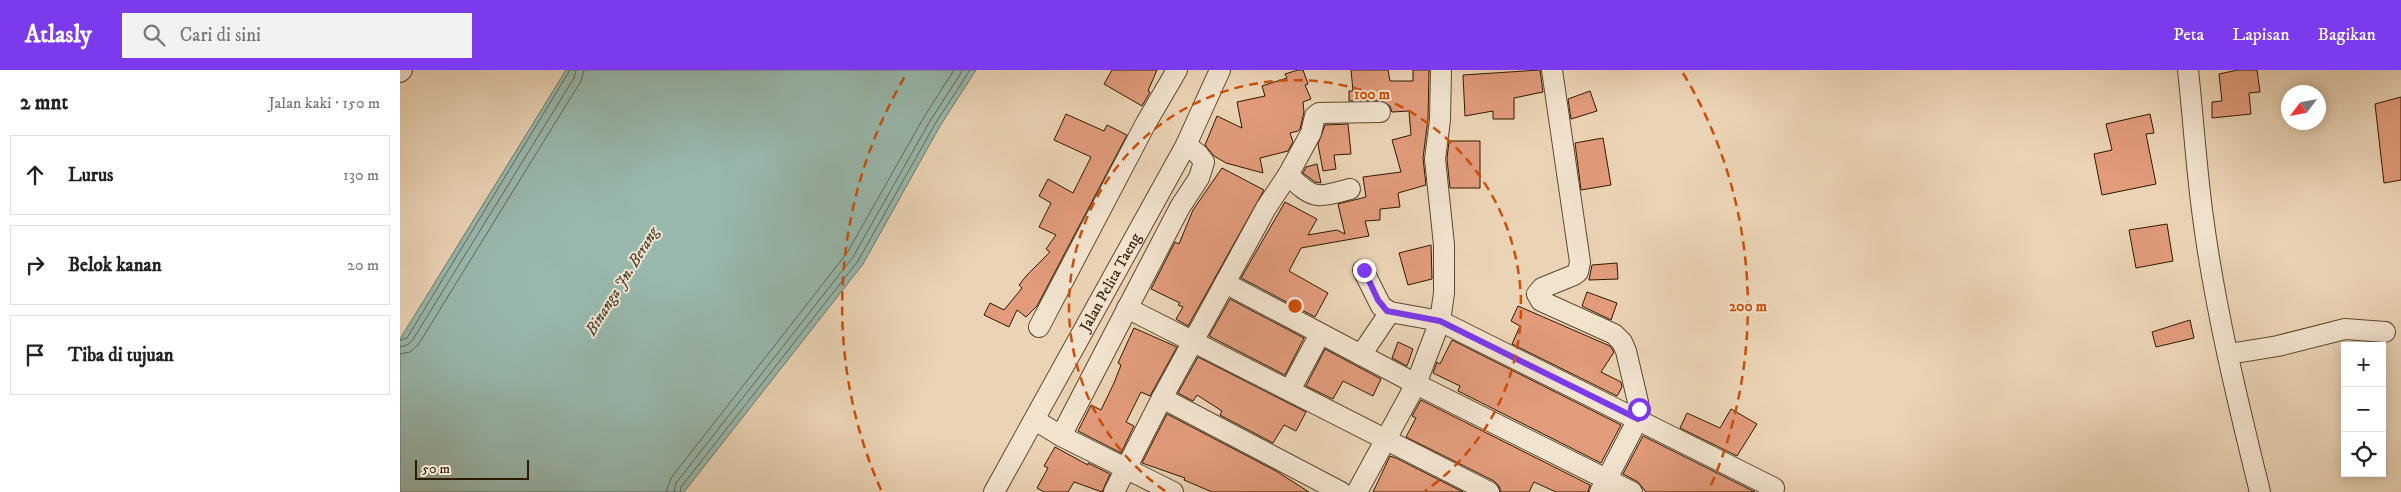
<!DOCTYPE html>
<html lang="id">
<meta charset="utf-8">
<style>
body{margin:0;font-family:"IM FELL DW Pica",serif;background:#f2f2f2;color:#222}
.controls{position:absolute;right:15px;bottom:15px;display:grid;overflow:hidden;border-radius:0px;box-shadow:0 2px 12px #0003}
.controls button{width:45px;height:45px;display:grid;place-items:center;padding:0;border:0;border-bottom:1px solid #e0e0e0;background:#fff;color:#222;font:25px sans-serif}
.compass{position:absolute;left:1881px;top:15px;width:45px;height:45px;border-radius:50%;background:#fff;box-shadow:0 2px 12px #0003;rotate:238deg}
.scale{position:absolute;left:15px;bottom:12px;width:114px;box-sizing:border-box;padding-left:5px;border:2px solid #2e1901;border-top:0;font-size:14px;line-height:18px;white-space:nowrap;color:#2e1901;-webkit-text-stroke:4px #f2e3cf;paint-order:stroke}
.stop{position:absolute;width:15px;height:15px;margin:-11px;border:4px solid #7c3aed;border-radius:50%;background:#fff}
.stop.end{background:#7c3aed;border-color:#fff;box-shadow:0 1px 5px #0008}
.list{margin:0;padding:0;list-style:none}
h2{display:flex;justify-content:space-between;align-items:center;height:65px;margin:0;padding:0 20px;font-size:21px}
h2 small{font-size:16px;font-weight:400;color:#767676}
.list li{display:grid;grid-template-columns:32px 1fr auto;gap:15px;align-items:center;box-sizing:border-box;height:80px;margin:0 10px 10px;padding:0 10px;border:1px solid #e0e0e0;border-radius:0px}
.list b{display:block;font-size:19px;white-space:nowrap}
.list em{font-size:16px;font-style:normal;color:#767676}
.icon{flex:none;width:28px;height:28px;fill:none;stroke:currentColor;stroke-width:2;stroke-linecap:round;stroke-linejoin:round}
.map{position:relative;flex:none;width:2001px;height:422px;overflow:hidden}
header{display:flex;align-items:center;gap:30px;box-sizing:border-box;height:70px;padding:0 25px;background:#7c3aed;color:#fff}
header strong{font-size:24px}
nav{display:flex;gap:28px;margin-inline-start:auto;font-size:18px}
.search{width:350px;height:45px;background:#f2f2f2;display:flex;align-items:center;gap:12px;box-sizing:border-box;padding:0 18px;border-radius:0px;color:#767676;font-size:19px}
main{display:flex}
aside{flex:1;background:#fff}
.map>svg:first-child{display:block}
.water{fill:#98b8ad;stroke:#6e7868}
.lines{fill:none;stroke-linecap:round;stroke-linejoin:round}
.shore{stroke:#636857;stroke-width:1}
.building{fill:#e29b7b;stroke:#2e1901}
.minor-casing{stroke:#5d482e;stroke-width:22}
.minor{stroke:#f2e3cf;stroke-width:20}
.route{stroke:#7c3aed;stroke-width:6}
.ring{fill:none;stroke:#cc4f0a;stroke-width:2.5;stroke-dasharray:9 6}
.labels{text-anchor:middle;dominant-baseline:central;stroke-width:4;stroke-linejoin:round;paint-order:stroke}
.street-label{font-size:15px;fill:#2e1901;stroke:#f2e3cf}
.water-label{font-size:16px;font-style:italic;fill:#4e4935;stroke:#f2e3cf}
.centre{fill:#cc4f0a;stroke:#f2e3cf;stroke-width:2.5}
.ring-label{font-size:15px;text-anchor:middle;font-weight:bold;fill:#cc4f0a;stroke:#f2e3cf;stroke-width:4;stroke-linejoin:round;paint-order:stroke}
</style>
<header>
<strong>Atlasly</strong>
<div class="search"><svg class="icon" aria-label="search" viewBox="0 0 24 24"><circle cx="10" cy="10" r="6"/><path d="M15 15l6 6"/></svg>Cari di sini</div>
<nav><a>Peta</a><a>Lapisan</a><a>Bagikan</a></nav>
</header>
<main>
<aside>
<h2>2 mnt<small>Jalan kaki · 150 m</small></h2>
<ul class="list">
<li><svg class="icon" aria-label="ahead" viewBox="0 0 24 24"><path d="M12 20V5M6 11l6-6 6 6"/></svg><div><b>Lurus</b></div><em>130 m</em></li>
<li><svg class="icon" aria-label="right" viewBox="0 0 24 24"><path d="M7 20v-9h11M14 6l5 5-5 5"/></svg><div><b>Belok kanan</b></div><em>20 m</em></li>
<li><svg class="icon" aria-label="arrive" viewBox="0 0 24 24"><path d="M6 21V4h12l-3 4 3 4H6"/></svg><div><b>Tiba di tujuan</b></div></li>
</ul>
</aside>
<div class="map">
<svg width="2001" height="422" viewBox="0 0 2001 422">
<rect width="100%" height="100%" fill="#ebd4b5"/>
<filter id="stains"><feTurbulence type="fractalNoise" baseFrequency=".004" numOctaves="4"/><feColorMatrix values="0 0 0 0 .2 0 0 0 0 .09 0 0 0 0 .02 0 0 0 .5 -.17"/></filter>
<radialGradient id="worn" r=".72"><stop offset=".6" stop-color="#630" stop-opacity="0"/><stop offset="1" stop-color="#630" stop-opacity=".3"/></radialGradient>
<!-- water -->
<path class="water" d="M166 0H576L540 56 463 194 284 422H0V269Z"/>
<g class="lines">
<!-- shore -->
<g class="shore">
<path d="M0 270 7 268 170 0"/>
<path d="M0 277 7 275 12 271 174 8 176 0"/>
<path d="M0 284 10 282 18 275 181 11 184 0"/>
<path d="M266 422 271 408 447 183 524 47 554 0"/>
<path d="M274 422 276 413 453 187 530 51 563 0"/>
<path d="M280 422 281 417 458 191 535 54 570 0"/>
</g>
</g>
<!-- building -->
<g class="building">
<path d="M712 0H757L748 21 750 22 742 36 704 14Z"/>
<path d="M898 0H903L908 14 905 15 911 29 903 32 904 42 900 59 898 61 890 63 893 72 888 81 860 88 863 103 826 93 814 86 805 75 817 46 842 58 837 32 865 26 862 16 887 8 885 4Z"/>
<path d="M951 0H988L990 11H1013V0H1029L1028 49 1023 88 1026 115 998 123 1000 137 980 139V150L965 151 969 166 901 178 889 201 928 223 915 247 841 208 885 132 917 149 908 165 937 160 945 164 938 134 966 127 963 107 1001 102 992 70 1011 65 1009 41 992 42 990 36 980 30 949 31V21H953Z"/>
<path d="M1140 0 1143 22 1114 28V49H1093V41L1065 46 1063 5Z"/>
<path d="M1838 0H1857L1860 22 1849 23 1851 44 1812 48V32L1822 31 1819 4Z"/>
<path d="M1190 21 1197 41 1171 49 1168 29Z"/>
<path d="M2001 27V110L1984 113 1975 34Z"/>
<path d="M666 44 704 61 707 55 727 65 637 236 626 247 617 240 609 257 584 245 590 233 604 240 622 218 619 215 627 205 650 182 646 179 656 165 639 157 651 133 639 126 648 109 673 123 691 87 654 70Z"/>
<path d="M1750 44 1754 63 1746 64 1756 114 1702 125 1694 84 1712 80 1706 54Z"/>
<path d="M948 54 951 84 934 85 936 99 923 101 918 74 925 55Z"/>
<path d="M1203 68 1211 115 1181 120 1175 73Z"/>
<path d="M1049 71H1080V118H1050L1047 89Z"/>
<path d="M917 94 921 113 915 112 903 103 906 97Z"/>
<path d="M822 98 864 120 788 256 776 249 783 237 778 235 780 233 751 219 775 172 779 174 793 140Z"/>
<path d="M1767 154 1773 191 1736 198 1729 160Z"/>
<path d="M1031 175 1032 209 1008 215 999 183Z"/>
<path d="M1217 193 1218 209 1189 210 1192 195Z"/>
<path d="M1187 222 1217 233 1211 250 1182 236Z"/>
<path d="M830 229 904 268 885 305 809 266Z"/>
<path d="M1118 236 1210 276 1214 282 1201 302 1221 312 1222 317 1217 326 1112 274 1120 256 1111 251Z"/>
<path d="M1790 250 1794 268 1756 277 1752 262Z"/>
<path d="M734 258 777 277 750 326 741 322 726 352 734 356 721 383 678 361 691 335 701 340 714 313 721 295 718 293Z"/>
<path d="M1052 270 1221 355 1201 393 1058 321 1060 316 1033 303 1037 292 1040 294Z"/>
<path d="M998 272 1013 279 1007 296 992 288Z"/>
<path d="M925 279 981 309 973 326 943 311 933 329 906 316Z"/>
<path d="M798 287 906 342 896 361 884 355 873 373 820 345 822 341 797 325 793 331 778 323Z"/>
<path d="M1021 330 1190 415 1188 422H1156L1134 412 1129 422H1101L1099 416 1094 411 1006 367 1016 348 1012 346Z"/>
<path d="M1331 339 1357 354 1337 386 1280 358 1287 343 1320 358Z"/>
<path d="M767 344 876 401 909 422H812L784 410 785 408 742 393Z"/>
<path d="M1243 366 1355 422H1246L1238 412 1223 404Z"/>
<path d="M655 377 688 395V393L710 404 702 422 674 412 668 422H644L637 418 648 398 644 396Z"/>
<path d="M990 386 996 388 1063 422H973Z"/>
</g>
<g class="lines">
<defs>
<g id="minor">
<path d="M1152 0 1180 192 1178 202 1174 205 1142 218 1137 224 1141 231 1214 264 1222 272 1226 281 1238 332V349L1200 422"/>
<path d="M1788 0C1793 46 1796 93 1802 140 1814 234 1837 329 1860 422"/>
<path d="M0 2 2 0"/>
<path d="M888 105C914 130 916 128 950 119"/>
<path d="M963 200 981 236 990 242"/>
<path d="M825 213 866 138 888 105 911 63 915 46 919 43 980 42"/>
<path d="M727 238 1089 422"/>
<path d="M639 257 746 53 777 0"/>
<path d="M1829 284 1878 276 1945 259 1985 262"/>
<path d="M961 285 990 242 1040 251 1374 418"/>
<path d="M890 320 920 264"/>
<path d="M762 328 941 422"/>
<path d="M635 350 661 366 773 422"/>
<path d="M661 366 780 137 799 108 804 92 798 84 786 75"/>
<path id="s1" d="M594 422 786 75 820 0"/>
<path d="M714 422 762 328 825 213 1016 314 1040 251 1044 223V175L1035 89 1040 50 1041 0"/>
<path d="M957 422 1016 314 1232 422"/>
</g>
</defs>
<!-- minor casing -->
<use href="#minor" class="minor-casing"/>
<!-- minor -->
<use href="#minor" class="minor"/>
</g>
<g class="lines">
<!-- route -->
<path class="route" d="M964 200 978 230 987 241 1040 251 1238 349 1239 339"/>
</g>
<!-- distance rings -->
<g class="ring">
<path d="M765 421A226 226 0 1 1 1025 421"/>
<path d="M481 420A453 453 0 0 1 507 3M1283 3A453 453 0 0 1 1309 420"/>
</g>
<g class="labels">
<!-- street labels -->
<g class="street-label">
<text stroke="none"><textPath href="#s1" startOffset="240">Jalan Pelita Taeng</textPath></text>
</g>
<!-- water labels -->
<g class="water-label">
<text transform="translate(222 211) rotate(-58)">Binanga Jn. Berang</text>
</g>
</g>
<circle cx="895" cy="236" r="8" class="centre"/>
<g class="ring-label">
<text x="972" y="29">100 m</text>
<text x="1348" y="241">200 m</text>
</g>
<rect width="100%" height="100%" filter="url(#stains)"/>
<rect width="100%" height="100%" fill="url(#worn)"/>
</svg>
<div class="controls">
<button>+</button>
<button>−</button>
<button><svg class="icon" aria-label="locate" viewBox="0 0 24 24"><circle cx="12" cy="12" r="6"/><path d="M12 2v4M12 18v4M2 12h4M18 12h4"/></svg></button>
</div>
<svg class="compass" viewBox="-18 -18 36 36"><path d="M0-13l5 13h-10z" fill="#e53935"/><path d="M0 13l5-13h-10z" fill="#767676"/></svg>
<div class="scale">50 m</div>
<div class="stop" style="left:1239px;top:339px"></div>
<div class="stop end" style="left:964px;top:200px"></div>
</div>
</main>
